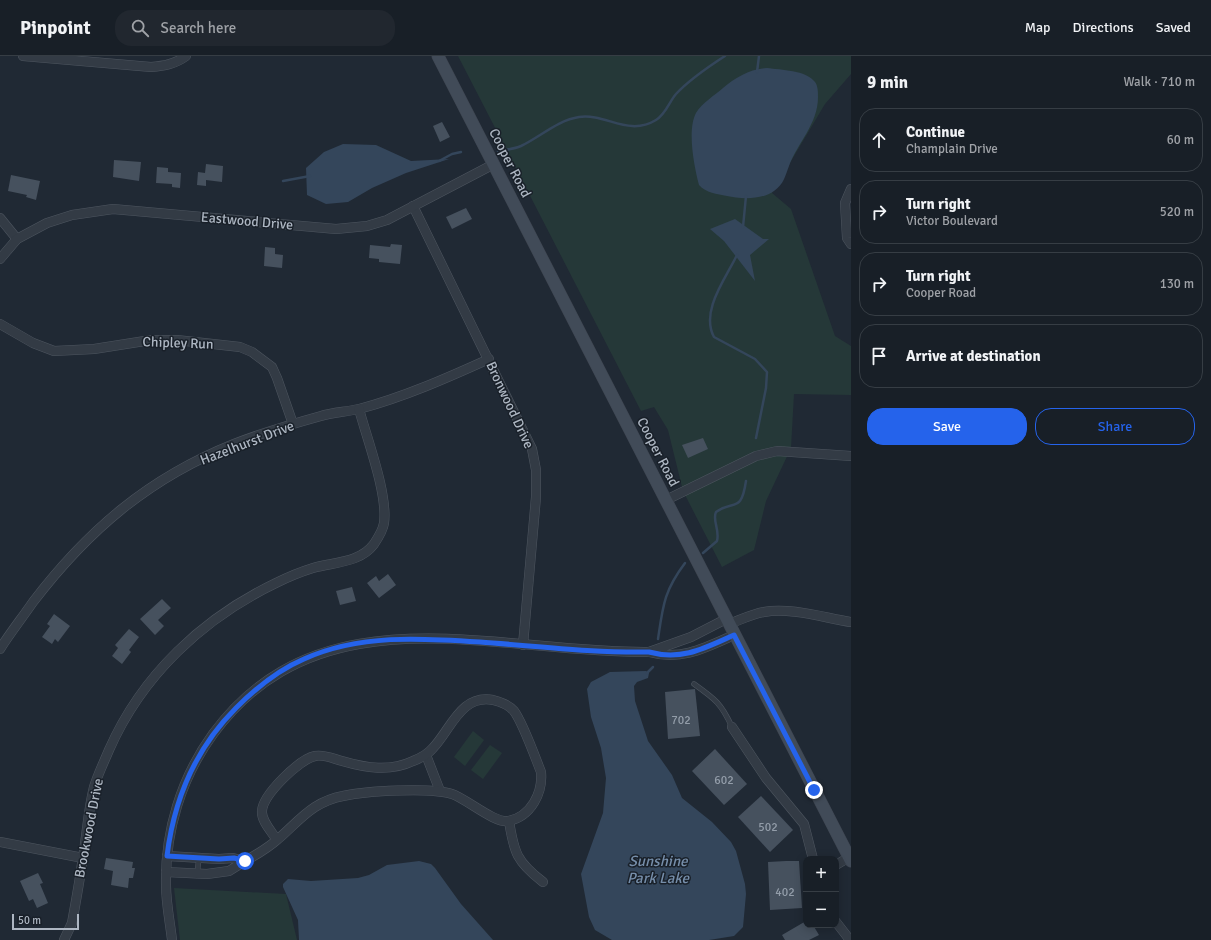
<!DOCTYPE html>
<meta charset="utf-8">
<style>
body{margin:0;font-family:Signika,sans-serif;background:#21272f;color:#f1f3f6}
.controls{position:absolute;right:12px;bottom:12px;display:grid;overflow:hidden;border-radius:8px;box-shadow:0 2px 10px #0003}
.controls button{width:36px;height:36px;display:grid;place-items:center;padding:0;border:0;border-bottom:1px solid #363d44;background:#181f27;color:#f1f3f6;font:20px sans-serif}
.scale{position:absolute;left:12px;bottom:10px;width:67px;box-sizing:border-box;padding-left:4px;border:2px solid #adb6c2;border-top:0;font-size:11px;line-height:14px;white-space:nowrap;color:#adb6c2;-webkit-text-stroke:3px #192029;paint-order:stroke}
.stop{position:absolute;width:12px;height:12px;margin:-9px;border:3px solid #2563eb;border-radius:50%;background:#fff}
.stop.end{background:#2563eb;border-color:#fff;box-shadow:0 1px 4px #0008}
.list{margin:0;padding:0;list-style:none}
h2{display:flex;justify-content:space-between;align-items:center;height:52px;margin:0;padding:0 16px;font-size:17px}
h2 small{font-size:13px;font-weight:400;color:#9fa2a7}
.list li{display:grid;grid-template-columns:26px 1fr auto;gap:12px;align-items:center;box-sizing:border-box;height:64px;margin:0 8px 8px;padding:0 8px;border:1px solid #363d44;border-radius:16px}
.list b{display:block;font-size:15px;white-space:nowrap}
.list p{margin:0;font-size:13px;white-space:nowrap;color:#9fa2a7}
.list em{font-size:13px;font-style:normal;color:#9fa2a7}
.actions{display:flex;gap:8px;padding:12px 16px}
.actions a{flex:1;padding:9px 0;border:1px solid #2563eb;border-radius:16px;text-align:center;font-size:14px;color:#2563eb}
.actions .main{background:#2563eb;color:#fff}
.icon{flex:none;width:22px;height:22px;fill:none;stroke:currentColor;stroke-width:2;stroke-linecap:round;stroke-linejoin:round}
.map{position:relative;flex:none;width:851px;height:884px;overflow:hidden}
header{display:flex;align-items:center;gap:24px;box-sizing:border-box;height:56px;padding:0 20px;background:#181f27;border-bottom:1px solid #363d44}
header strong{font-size:19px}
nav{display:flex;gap:22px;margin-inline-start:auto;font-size:14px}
.search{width:280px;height:36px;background:#21272f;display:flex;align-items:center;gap:10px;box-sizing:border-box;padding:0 14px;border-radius:16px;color:#9fa2a7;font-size:15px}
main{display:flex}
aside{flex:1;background:#181f27}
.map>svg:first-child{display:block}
.green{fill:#253838}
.water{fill:#34465b}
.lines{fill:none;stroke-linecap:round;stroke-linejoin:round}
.stream{stroke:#34465b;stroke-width:2.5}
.building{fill:#46515e}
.lane-casing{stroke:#4e5660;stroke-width:5.5}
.street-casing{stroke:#4e5660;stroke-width:10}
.secondary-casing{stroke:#3d444f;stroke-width:13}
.lane{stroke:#333b45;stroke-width:4.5}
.street{stroke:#333b45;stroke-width:9}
.secondary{stroke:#414b58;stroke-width:12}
.route{stroke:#2563eb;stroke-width:5}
.labels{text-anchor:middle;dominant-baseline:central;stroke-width:3;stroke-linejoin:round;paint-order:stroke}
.number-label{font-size:12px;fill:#939da9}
.street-label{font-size:14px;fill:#adb6c2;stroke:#192029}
.water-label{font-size:15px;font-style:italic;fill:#768eaa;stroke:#192029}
</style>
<header>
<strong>Pinpoint</strong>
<div class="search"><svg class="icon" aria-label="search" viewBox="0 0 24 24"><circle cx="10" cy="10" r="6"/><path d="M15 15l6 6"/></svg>Search here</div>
<nav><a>Map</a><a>Directions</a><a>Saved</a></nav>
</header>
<main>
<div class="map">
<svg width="851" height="884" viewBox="0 0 851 884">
<rect width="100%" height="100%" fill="#202934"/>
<!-- green -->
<g class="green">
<path d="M458 0H851V18L825 48 772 137 791 153 835 280 851 290V339L794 338 791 392 766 445 754 494 722 511 683 435 668 374 654 351 641 355Z"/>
<path d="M473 675 484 684 465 710 454 701Z"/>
<path d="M490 689 502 697 483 723 471 714Z"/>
<path d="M174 832 286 838 297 884H180Z"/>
</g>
<!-- water -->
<g class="water">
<path d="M767 12C781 14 806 14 815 26 818 30 818 36 818 41 818 68 798 86 789 110 785 120 784 128 774 135 762 144 740 143 727 140 717 138 706 137 699 129 694 110 687 74 696 57 702 47 715 39 723 32 736 21 750 13 767 12Z"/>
<path d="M343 88 376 89 411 105 449 103 406 117 372 132 348 146 326 148 307 139 306 112 324 96Z"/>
<path d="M735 163 763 183H769L750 199 755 225 724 185 710 173Z"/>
<path d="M646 615 649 617 648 622 637 626 634 630 635 645 648 685 672 719 682 742 712 766 731 786 736 795 745 828 746 838 743 871 734 880 709 884H612L595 874 589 861 581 818 603 757 606 722 601 692 591 661 587 633 591 626 610 616Z"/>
<path d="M419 805 431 808 435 812 461 848 493 884H299L298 864 283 831V828L288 823 311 825 358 822 369 819 387 809Z"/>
</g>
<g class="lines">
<!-- stream -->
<g class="stream">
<path d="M757 16 759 0"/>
<path d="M498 95C506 94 514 93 521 90 540 81 558 64 579 61 606 57 628 81 656 64 666 58 669 46 676 38 690 23 708 11 725 0"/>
<path d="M439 105 452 98 461 96"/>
<path d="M283 125 310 120"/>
<path d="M743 171 746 140"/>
<path d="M737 199C726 222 700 255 714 281L755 303 767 316 766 332 756 382"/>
<path d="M703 497 717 485C720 474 712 464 716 456 734 443 741 458 746 425"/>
<path d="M658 583C663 549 664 535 685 507"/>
<path d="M647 617 653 611"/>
</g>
</g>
<!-- building -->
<g class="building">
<path d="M442 66 450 81 440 86 433 70Z"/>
<path d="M114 104 141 106 139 125 113 121Z"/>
<path d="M206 108 223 110 222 126 206 124V130L197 129 198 116 205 117Z"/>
<path d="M157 111 168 112V116L181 117 180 132 172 131V128L156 127Z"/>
<path d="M11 119 40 125 36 144 26 141 27 139 8 135Z"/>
<path d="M466 152 472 163 452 173 446 161Z"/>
<path d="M391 188 402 189 400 208 379 206V203L369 202 370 189 390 191Z"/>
<path d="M265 191 275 192V198L283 199 282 212 264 210Z"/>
<path d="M703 382 708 393 688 402 682 389Z"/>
<path d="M388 518 396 529 379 542 367 527 376 520 379 525Z"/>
<path d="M352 531 356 545 340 549 336 535Z"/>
<path d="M162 543 171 552 158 564 164 570 155 579 140 563Z"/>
<path d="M54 558 70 570 58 586 55 583 52 588 42 581 50 570 47 568Z"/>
<path d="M129 573 139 581 129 594 131 596 122 608 112 600 118 592 115 589Z"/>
<path d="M695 633 700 680 668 683 665 636Z"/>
<path d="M715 693 747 728 724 749 692 715Z"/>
<path d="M761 740 793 774 770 796 738 761Z"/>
<path d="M106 802 133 806 132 812H135L133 822H129L128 832 111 829 113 815 104 813Z"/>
<path d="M786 805H799L802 852 770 854 768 806Z"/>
<path d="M38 817 43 827 40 828 48 847 37 852 33 843 29 845 20 825Z"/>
<path d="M806 865V869H813L819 879 809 884H785L782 879Z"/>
</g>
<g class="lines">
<defs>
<g id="lane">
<path d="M694 628C715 643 721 647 732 671"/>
<path d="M197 818 199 802"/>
</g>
<g id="street">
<path d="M23 0 151 11C164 10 175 8 186 0"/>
<path d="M851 133 845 147 847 182 851 188"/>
<path d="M413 150 532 393 536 414V441L523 589"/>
<path d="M0 162 17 183"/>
<path d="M0 203 17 183 47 167 72 159 113 153 336 173 367 170 387 164 494 108"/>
<path d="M0 268 33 287 54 295 94 293 151 284H177L240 291 252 296 272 311 277 322 293 368"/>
<path d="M666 444 756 400 777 395 851 400"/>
<path d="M726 563 691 581 649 596C681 605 705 592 734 579"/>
<path d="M729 568C740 564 752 558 764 556 790 551 825 562 851 566"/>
<path d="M0 593C10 577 22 562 33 546 88 474 149 422 234 388 262 377 292 368 321 360 333 356 346 356 359 353 404 341 447 322 489 303"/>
<path d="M732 671 766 722 804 768 813 803"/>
<path d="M426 699 440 735"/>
<path d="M509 765C514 797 517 806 543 826"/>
<path d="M0 786 83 802"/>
<path d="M245 805C256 799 268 792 278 783 290 773 301 760 315 751 323 746 332 742 343 740 366 735 430 731 452 738 467 743 495 768 509 765 531 760 543 737 541 716 535 701 523 667 514 655 509 649 501 646 493 644 461 638 451 673 433 692 428 698 421 702 413 705 390 716 366 712 342 705 334 703 324 698 315 700 300 703 263 738 262 755 261 765 272 776 277 784"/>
<path d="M836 809 851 800"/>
<path d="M166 816 207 818 229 815 245 805 233 802 219 803 167 800"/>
<path d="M836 866 850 884"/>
<path d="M64 884 72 867C76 845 80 823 83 801 87 778 88 754 94 731 98 718 104 706 109 694 142 619 203 562 276 527 288 521 300 516 313 512 334 506 360 507 374 488 378 482 383 474 384 467 388 438 367 383 359 353"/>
<path d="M172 884C170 866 166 847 166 829 165 775 181 722 213 678 321 531 498 598 649 596"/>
</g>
<path id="secondary" d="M438 0 851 805"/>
</defs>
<!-- lane casing -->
<use href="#lane" class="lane-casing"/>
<!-- street casing -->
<use href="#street" class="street-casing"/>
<!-- secondary casing -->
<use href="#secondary" class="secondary-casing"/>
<!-- lane -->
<use href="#lane" class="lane"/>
<!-- street -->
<use href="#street" class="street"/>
<!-- secondary -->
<use href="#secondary" class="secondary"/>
</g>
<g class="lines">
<!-- route -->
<path class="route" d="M245 805 234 802 219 803 167 800C174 743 195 693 236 652 256 632 278 614 304 603 359 578 421 582 480 586 536 590 593 597 649 596 682 605 705 592 734 579L814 734"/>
</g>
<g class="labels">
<!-- number labels -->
<g class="number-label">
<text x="681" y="664">702</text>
<text x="724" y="724">602</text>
<text x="768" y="771">502</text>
<text x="785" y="836">402</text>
</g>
<!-- street labels -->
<g class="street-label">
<text transform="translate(510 107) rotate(63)">Cooper Road</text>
<text transform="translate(247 165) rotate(5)">Eastwood Drive</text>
<text transform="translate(178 287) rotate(2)">Chipley Run</text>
<text transform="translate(510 349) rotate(65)">Bronwood Drive</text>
<text transform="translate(247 387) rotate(-21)">Hazelhurst Drive</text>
<text transform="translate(658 396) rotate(63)">Cooper Road</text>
<text transform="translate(89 772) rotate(-79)">Brookwood Drive</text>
</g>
<!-- water labels -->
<g class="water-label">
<text x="658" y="805">Sunshine<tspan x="658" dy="17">Park Lake</tspan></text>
</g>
</g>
</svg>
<div class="controls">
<button>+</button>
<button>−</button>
</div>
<div class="scale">50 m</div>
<div class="stop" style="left:245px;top:805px"></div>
<div class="stop end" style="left:814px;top:734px"></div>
</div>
<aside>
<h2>9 min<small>Walk · 710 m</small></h2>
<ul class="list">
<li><svg class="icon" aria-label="ahead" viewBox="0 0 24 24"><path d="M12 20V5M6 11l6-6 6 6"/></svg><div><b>Continue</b><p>Champlain Drive</p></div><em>60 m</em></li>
<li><svg class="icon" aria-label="right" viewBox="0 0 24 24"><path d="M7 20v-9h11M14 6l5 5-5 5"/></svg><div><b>Turn right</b><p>Victor Boulevard</p></div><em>520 m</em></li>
<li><svg class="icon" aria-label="right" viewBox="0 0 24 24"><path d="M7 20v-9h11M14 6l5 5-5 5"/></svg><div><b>Turn right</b><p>Cooper Road</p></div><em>130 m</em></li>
<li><svg class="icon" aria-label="arrive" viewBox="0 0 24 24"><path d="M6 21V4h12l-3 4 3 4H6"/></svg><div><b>Arrive at destination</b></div></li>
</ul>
<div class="actions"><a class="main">Save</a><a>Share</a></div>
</aside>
</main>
